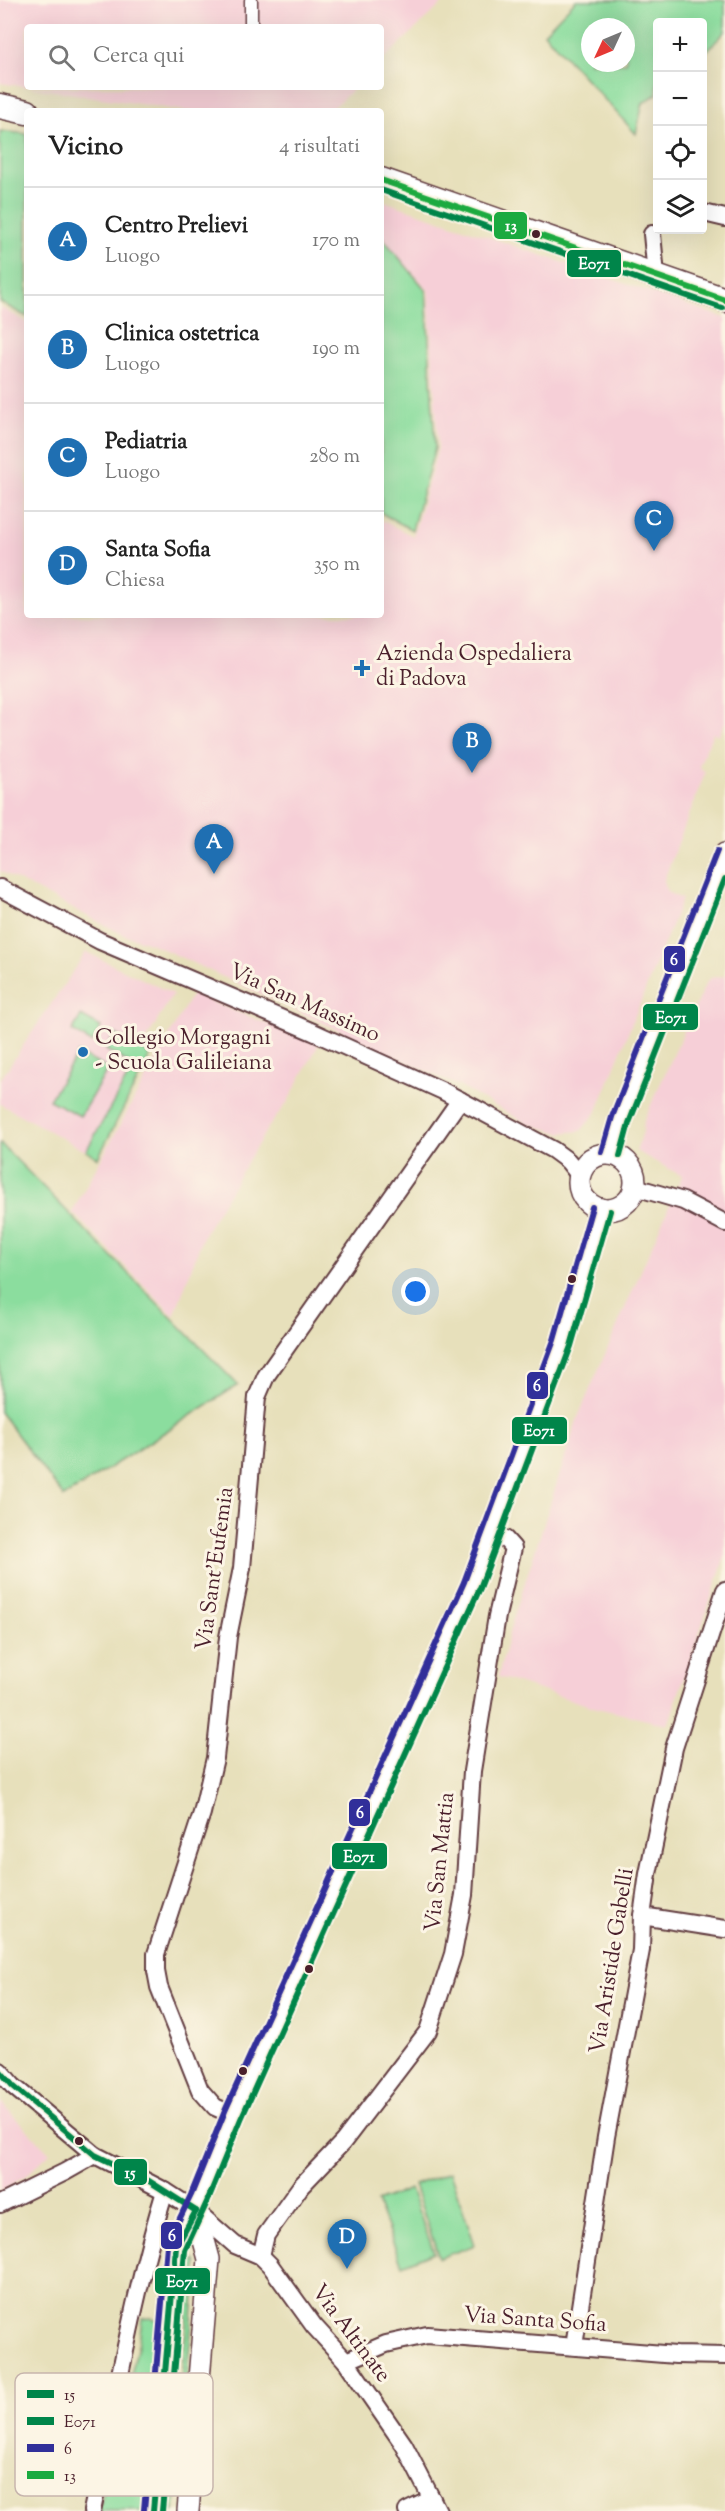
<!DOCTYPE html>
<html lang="it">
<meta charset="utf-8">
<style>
body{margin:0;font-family:"Sorts Mill Goudy",serif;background:#f6f6f6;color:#222}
.controls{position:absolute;right:18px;top:18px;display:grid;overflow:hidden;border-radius:6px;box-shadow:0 6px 24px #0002}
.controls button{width:54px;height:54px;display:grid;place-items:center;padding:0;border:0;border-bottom:2px solid #e0e0e0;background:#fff;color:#222;font:30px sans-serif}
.compass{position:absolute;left:581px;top:18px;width:54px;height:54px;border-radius:50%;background:#fff;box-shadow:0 6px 24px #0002;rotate:226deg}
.you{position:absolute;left:416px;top:1292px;width:21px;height:21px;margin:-15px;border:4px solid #fff;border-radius:50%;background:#1a73e8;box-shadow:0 0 0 9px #1a73e833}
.badge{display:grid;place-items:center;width:39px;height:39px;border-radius:50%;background:#1f6fb2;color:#fff;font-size:20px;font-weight:700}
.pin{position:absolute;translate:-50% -50px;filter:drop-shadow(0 2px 3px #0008)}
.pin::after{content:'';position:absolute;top:32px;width:21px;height:18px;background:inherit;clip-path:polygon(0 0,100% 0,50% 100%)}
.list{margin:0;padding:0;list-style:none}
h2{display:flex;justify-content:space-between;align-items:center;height:78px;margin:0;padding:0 24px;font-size:26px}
h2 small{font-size:20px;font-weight:400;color:#767676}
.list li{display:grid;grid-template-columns:39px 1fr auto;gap:18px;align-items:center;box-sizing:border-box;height:108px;padding:0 24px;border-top:2px solid #e0e0e0}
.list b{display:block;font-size:22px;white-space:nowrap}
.list p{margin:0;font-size:20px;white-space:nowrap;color:#767676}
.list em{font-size:20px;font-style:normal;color:#767676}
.icon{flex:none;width:33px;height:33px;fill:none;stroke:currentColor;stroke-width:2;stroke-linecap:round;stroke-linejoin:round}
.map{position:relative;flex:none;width:725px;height:2511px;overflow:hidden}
.search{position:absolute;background:#fff;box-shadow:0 6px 24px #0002;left:24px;top:24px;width:360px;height:66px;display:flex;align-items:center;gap:15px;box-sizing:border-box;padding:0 21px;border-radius:6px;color:#767676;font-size:22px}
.panel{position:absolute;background:#fff;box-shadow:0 6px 24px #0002;left:24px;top:108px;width:360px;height:510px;border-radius:6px}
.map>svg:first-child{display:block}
.built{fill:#f6cfd7}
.green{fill:#8bdd9e;stroke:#6a7e64;stroke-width:1.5;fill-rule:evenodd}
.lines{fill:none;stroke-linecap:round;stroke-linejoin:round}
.pedestrian-casing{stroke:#623c41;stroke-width:15}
.minor-casing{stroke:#623c41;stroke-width:20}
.tertiary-casing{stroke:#623c41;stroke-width:24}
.secondary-casing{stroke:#623c41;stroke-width:27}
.pedestrian{stroke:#fff;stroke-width:12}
.minor{stroke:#fff;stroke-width:16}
.tertiary{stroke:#fff;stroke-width:21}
.secondary{stroke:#fff;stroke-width:24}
.bus-1-casing{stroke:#fcf5e5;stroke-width:10}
.bus-2-casing{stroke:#fcf5e5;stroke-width:10}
.bus-3-casing{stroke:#fcf5e5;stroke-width:10}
.bus-4-casing{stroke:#fcf5e5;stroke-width:10}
.bus-1{stroke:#00854a;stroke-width:6}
.bus-2{stroke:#00854a;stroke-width:6}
.bus-3{stroke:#312f9a;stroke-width:6}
.bus-4{stroke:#1baa40;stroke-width:6}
.bus-dot{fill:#4a1f2b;stroke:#fcf5e5;stroke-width:2}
.poi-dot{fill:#1f6fb2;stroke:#fcf5e5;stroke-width:2}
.labels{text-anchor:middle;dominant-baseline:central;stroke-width:6;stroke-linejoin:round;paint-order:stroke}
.poi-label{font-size:22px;fill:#4a1f2b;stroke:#fcf5e5;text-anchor:start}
.street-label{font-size:22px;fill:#4a1f2b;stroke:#fcf5e5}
.key{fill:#fcf5e5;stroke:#c7b5ad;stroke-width:1.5}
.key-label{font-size:16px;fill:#4a1f2b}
.line-badge{stroke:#fcf5e5;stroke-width:2}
.badge-label{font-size:16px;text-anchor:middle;font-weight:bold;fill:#fff}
</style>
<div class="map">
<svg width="725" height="2511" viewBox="0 0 725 2511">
<rect width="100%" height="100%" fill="#fcf5e5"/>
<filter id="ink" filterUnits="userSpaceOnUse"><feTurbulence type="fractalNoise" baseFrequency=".0167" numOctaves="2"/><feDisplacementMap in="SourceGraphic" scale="12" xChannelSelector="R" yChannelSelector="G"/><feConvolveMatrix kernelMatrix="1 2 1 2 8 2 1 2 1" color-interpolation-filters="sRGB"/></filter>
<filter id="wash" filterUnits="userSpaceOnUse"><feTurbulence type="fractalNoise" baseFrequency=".008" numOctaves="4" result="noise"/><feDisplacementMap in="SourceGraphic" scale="24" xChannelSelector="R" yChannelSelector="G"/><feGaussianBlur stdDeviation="1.35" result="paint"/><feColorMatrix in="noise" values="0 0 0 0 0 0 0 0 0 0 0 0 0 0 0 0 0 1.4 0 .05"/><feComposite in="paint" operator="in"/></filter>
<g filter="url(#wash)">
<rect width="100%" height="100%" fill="#e7e0bb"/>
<!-- built -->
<g class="built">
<path d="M0 0H446L381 62V27H27V87L0 83Z"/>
<path d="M28 87H355L330 111H185Z"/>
<path d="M381 200 725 318V722L719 735 713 733 699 766 705 773 664 880 667 892 682 899 596 1113 581 1131 561 1133 528 1124 459 1086 150 943 124 935 0 871V307L27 322V615H381V520L413 536 438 448 428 290 381 236Z"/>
<path d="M86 952 173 994 142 1047 150 1056 98 1158 0 1104V1080Z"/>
<path d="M725 976V1557L668 1725 597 1708 498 1677 511 1626 578 1417 682 1176 636 1151 643 1132 644 1120 705 985 710 978Z"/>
<path d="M192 994 319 1044 287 1103 267 1129 204 1234 174 1316 72 1212Z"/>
<path d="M0 2102 50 2153 26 2176 0 2191Z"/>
</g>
<!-- green -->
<g class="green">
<path d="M576 0H725V32L703 55 702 22H658L657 94 643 103 636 134 544 33ZM590 27H626V63H590Z"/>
<path d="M0 131 27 134V317L0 302Z"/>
<path d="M381 236 426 290 435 448 412 530 381 513Z"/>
<path d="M81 1016 101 1027 92 1043 72 1031Z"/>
<path d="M115 1034 142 1048 150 1056 98 1158 86 1151 134 1066 106 1050Z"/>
<path d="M78 1053 108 1069 80 1116 49 1100Z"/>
<path d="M0 1143 238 1385 64 1497 0 1412Z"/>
<path d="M450 2172 475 2245 439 2258 414 2185Z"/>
<path d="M410 2189 434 2252 402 2265 377 2202Z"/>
<path d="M195 2260 197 2263 175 2511H169L192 2261Z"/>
<path d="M150 2318 170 2322 150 2511H99L139 2341 142 2319Z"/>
</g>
</g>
<g filter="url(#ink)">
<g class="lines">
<defs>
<path id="pedestrian" d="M251 27V0"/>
<g id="minor">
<path d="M704 213 725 218"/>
<path d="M652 234 656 275"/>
<path d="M0 888 100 941 313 1032 443 1091 553 1150 568 1161 580 1176"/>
<path d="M635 1187 683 1201 725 1223"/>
<path d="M642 1916 725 1929"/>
<path d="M0 2071 13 2086 95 2155 165 2191 196 2211 235 2245 261 2256 270 2265 314 2326 346 2361 404 2445 438 2511"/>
<path d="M233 2115 215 2107 200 2090 159 1987 156 1971V1954L202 1813 215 1758 228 1637 242 1568 257 1397 266 1376 460 1100"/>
<path d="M0 2204 65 2172 95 2155"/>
<path d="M261 2256 266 2235 301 2186 343 2142 428 2031 453 1954 464 1895 472 1771 497 1616 513 1548 505 1539 492 1533"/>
<path d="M574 2346 606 2137 641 1950 642 1916 648 1874 674 1748 725 1590"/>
<path d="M346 2361 386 2344 427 2335 676 2355 725 2356"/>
<path d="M92 2511C115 2404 133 2295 165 2191"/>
<path d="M407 2511 432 2499"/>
</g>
<g id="tertiary">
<path d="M611 1154 620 1120 725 854"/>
<circle cx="607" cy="1182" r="28"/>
<path d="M153 2511 176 2247C199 2205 214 2160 233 2115L472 1585 563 1343 601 1209"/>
<path d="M188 2511 209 2259 196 2211"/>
</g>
<g id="secondary">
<path d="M0 106 27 112"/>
<path d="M381 180 725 300"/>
</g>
</defs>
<!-- pedestrian casing -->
<use href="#pedestrian" class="pedestrian-casing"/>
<!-- minor casing -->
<use href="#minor" class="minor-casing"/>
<!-- tertiary casing -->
<use href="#tertiary" class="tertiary-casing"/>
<!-- secondary casing -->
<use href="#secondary" class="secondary-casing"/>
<!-- pedestrian -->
<use href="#pedestrian" class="pedestrian"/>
<!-- minor -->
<use href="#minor" class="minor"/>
<!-- tertiary -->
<use href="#tertiary" class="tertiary"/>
<!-- secondary -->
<use href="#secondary" class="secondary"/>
<defs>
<g id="bus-1">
<path d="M0 2071 13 2086 95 2155 149 2181 196 2211"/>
<path d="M153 2511 176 2247 196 2211"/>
</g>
<g id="bus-2">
<path d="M381 190 722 308"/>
<path d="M620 1156 629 1123 725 879"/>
<path d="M162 2511 185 2250 207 2202 241 2119 480 1588 571 1346 610 1211"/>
</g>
<g id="bus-3">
<path d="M602 1152 612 1117 717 851"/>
<path d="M144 2510 167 2245 191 2195 225 2111 464 1582 554 1340 592 1207"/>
</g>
<path id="bus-4" d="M381 180 725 300"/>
</defs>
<!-- bus-1 casing -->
<use href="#bus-1" class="bus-1-casing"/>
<!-- bus-2 casing -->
<use href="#bus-2" class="bus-2-casing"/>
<!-- bus-3 casing -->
<use href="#bus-3" class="bus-3-casing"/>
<!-- bus-4 casing -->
<use href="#bus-4" class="bus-4-casing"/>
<!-- bus-1 -->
<use href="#bus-1" class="bus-1"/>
<!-- bus-2 -->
<use href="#bus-2" class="bus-2"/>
<!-- bus-3 -->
<use href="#bus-3" class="bus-3"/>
<!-- bus-4 -->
<use href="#bus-4" class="bus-4"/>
</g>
</g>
<!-- markers -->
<g class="bus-dot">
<circle cx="536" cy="234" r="5"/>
<circle cx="572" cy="1279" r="5"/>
<circle cx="309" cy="1969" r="5"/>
<circle cx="243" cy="2071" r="5"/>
<circle cx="79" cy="2141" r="5"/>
</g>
<g class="poi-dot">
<path d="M359 659h6v6h6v6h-6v6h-6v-6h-6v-6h6z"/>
<circle cx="83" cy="1052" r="6"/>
</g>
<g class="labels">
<!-- poi labels -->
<g class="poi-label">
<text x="376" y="655">Azienda Ospedaliera<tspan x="376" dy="25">di Padova</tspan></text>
<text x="95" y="1039">Collegio Morgagni<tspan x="95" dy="25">- Scuola Galileiana</tspan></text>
</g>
<!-- street labels -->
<g class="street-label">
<text transform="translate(304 1004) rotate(24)">Via San Massimo</text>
<text transform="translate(216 1569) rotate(-82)">Via Sant'Eufemia</text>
<text transform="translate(441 1862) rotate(-84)">Via San Mattia</text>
<text transform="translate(613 1961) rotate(-81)">Via Aristide Gabelli</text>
<text transform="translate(535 2321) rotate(4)">Via Santa Sofia</text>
<text transform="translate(350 2334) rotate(53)">Via Altinate</text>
</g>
</g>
<!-- legend -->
<rect x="15" y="2373" width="198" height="123" rx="9" class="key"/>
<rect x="27" y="2390" width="27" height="8" fill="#00854a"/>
<rect x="27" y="2417" width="27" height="8" fill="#00854a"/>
<rect x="27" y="2444" width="27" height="8" fill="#312f9a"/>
<rect x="27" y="2471" width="27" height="8" fill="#1baa40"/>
<g class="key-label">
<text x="64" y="2400">15</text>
<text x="64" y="2427">E071</text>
<text x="64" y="2454">6</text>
<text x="64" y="2481">13</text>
</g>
<g class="line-badge">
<rect x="493" y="211" width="35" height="29" rx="6" fill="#1baa40"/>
<rect x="566" y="249" width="56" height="29" rx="6" fill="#00854a"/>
<rect x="663" y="945" width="23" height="28" rx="6" fill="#312f9a"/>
<rect x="642" y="1003" width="57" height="28" rx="6" fill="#00854a"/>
<rect x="526" y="1371" width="23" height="29" rx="6" fill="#312f9a"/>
<rect x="511" y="1416" width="57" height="29" rx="6" fill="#00854a"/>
<rect x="348" y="1798" width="23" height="29" rx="6" fill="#312f9a"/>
<rect x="331" y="1842" width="57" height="28" rx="6" fill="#00854a"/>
<rect x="113" y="2158" width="35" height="28" rx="6" fill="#00854a"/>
<rect x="160" y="2221" width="23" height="29" rx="6" fill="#312f9a"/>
<rect x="154" y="2267" width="57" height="28" rx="6" fill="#00854a"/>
</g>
<g class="badge-label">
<text x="511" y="231">13</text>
<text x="594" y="269">E071</text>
<text x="674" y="965">6</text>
<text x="671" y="1023">E071</text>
<text x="537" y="1391">6</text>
<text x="539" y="1436">E071</text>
<text x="360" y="1818">6</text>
<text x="359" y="1862">E071</text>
<text x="130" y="2178">15</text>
<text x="172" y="2241">6</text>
<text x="182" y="2287">E071</text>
</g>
</svg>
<div class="controls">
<button>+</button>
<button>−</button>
<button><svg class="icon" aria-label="locate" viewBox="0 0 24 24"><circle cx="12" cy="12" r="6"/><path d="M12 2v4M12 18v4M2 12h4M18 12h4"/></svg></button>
<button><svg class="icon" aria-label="layers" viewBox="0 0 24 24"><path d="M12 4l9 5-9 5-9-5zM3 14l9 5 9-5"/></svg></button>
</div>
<svg class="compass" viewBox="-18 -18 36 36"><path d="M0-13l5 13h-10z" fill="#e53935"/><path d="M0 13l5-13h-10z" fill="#767676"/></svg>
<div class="you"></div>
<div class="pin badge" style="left:214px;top:874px">A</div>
<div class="pin badge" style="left:472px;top:773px">B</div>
<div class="pin badge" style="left:654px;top:551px">C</div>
<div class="pin badge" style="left:347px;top:2269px">D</div>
<div class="search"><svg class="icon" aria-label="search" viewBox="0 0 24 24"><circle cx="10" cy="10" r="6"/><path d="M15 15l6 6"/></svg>Cerca qui</div>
<section class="panel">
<h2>Vicino<small>4 risultati</small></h2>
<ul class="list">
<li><span class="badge">A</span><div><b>Centro Prelievi</b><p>Luogo</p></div><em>170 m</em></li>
<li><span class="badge">B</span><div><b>Clinica ostetrica</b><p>Luogo</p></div><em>190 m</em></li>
<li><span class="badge">C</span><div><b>Pediatria</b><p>Luogo</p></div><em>280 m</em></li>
<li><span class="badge">D</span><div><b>Santa Sofia</b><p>Chiesa</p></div><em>350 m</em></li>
</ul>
</section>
</div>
